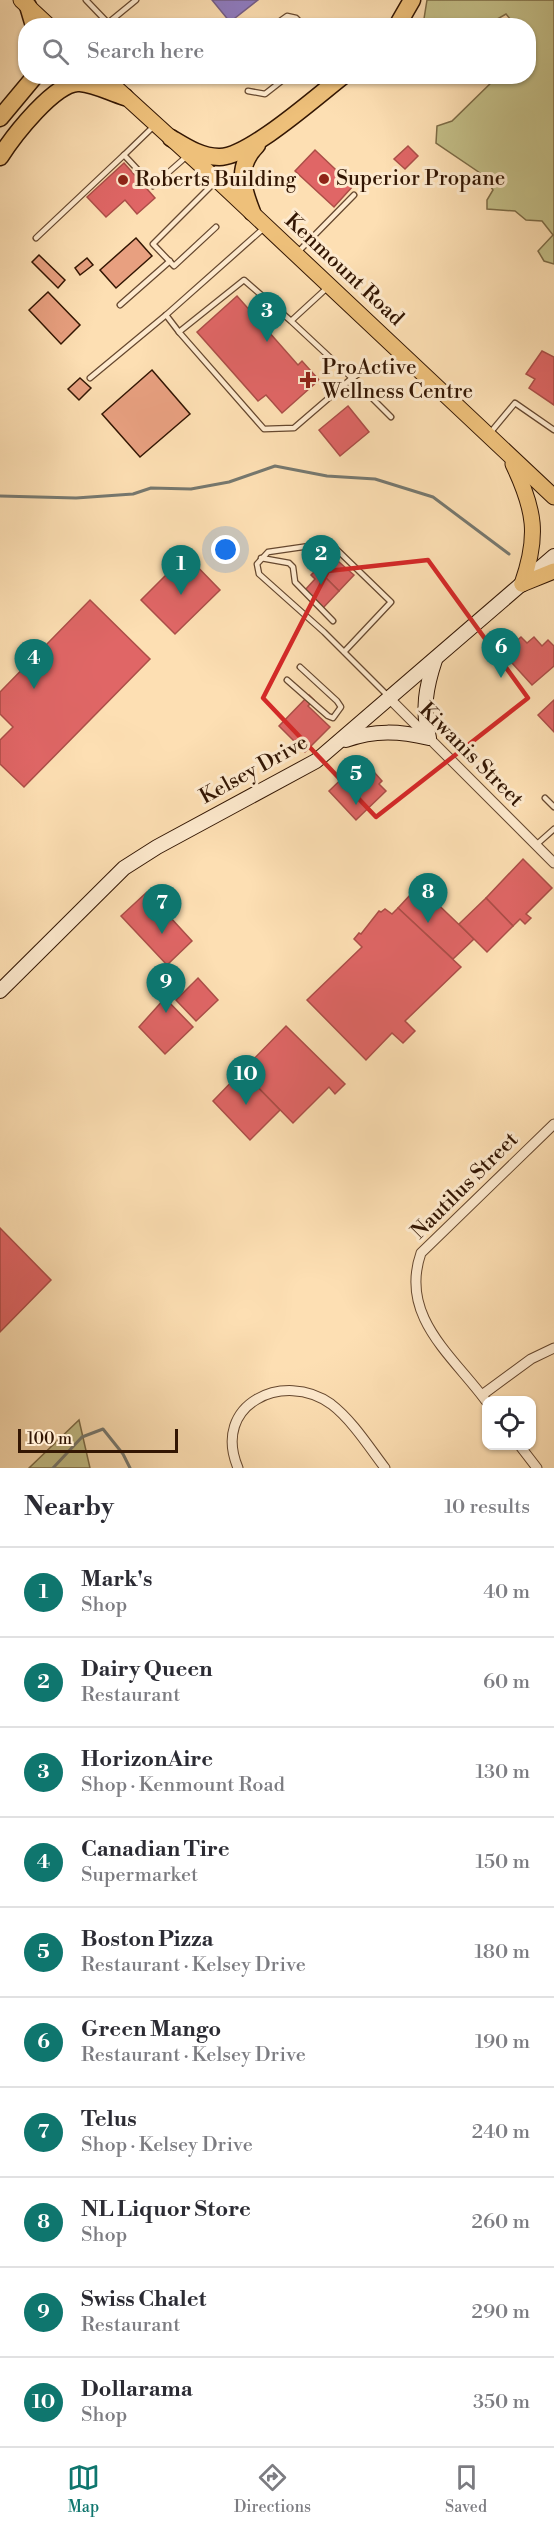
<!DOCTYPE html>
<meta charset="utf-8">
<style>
body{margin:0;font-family:"Libre Bodoni",serif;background:#f7f7f7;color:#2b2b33}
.controls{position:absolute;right:18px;bottom:18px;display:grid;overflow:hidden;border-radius:12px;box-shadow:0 2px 4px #0004}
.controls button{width:54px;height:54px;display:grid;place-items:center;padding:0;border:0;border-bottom:2px solid #e1e1e2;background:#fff;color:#2b2b33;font:30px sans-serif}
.scale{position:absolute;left:18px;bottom:15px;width:160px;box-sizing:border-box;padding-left:6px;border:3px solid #331603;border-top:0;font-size:16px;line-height:21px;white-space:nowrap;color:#331603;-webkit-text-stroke:4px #feeace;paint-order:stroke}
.you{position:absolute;left:226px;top:550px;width:21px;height:21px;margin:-15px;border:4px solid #fff;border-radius:50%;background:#1a73e8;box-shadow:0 0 0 9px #1a73e833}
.badge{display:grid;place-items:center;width:39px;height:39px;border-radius:50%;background:#0f766e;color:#fff;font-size:20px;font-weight:700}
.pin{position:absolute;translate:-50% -50px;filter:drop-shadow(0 2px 3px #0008)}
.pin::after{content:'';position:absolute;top:32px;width:21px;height:18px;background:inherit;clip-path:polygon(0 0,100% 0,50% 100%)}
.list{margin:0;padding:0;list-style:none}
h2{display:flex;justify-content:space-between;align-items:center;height:78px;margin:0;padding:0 24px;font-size:26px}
h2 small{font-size:20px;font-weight:400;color:#7c7c81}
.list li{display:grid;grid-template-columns:39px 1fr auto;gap:18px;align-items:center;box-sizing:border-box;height:90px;padding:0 24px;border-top:2px solid #e1e1e2}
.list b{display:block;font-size:22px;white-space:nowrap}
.list p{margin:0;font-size:20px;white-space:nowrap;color:#7c7c81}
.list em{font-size:20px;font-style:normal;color:#7c7c81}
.icon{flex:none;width:33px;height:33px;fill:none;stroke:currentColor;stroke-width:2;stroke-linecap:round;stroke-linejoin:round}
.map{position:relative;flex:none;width:554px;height:1468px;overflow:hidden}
.search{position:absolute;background:#fff;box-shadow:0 2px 4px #0004;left:18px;right:18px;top:18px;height:66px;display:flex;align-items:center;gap:15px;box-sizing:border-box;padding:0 21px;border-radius:24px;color:#7c7c81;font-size:22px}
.sheet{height:978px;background:#fff}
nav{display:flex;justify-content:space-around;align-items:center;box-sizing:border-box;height:84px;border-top:2px solid #e1e1e2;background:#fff;font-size:16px;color:#7c7c81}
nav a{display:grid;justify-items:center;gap:3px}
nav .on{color:#0f766e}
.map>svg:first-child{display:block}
.green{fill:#c4c089;stroke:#7c6b46;stroke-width:1.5}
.shops{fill:#e06666;stroke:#ac4e48;stroke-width:1.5}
.offices{fill:#8e7cc3;stroke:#735d89;stroke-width:1.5}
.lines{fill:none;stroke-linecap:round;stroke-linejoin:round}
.stream{stroke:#76786f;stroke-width:3}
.building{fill:#e8a080;stroke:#331603;stroke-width:1.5}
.service-casing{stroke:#66482f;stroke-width:7}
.minor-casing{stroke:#66482f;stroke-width:11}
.secondary-casing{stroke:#331603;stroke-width:16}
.primary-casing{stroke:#331603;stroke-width:17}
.motorway-casing{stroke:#331603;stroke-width:19}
.service{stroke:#feeace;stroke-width:4.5}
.minor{stroke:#feeace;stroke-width:9}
.secondary{stroke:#feeace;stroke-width:14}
.primary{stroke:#eec07a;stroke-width:15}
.motorway{stroke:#eec07a;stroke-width:16}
.marked{fill:none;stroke:#d62828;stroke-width:4.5;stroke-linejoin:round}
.poi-dot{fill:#8f2418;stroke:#feeace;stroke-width:2}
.labels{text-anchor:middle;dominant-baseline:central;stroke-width:6;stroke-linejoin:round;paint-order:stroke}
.poi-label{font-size:21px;fill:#331603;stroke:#feeace;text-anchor:start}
.street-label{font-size:21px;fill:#331603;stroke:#feeace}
</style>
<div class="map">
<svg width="554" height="1468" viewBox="0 0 554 1468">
<rect width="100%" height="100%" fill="#fddfb3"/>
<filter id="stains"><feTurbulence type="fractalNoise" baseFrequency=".00333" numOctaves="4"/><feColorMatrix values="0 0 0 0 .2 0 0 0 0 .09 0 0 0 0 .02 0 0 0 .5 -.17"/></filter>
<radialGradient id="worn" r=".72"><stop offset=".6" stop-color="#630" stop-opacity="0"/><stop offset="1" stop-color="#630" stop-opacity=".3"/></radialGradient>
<!-- green -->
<g class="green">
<path d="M427 0H554V264L544 261 538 251 553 235 542 221 526 220 515 211 487 209V200L493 190 483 175 436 143 437 126 452 121 497 77 528 76V26L515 25 506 14 487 25H423Z"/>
<path d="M79 1420 90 1468H29Z"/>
</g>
<!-- shops -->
<g class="shops">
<path d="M408 146 418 156 405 169 394 159Z"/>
<path d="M315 150 353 186 334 207 295 171Z"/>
<path d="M124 163 155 198 137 214 125 200 106 217 87 197Z"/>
<path d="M237 296 298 365 302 361 319 380 282 413 266 395 258 401 197 332Z"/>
<path d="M542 351 554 357V405L529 388 535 379 526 374Z"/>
<path d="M348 406 369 432 340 456 319 430Z"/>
<path d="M186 555 220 590 175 634 141 600Z"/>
<path d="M331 555 354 575 339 591 317 569Z"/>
<path d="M317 569 339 591 323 608 305 590 315 579 311 575Z"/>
<path d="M90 600 150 659 24 787 0 764V740L13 727 0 714V692Z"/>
<path d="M521 637 527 643 534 637 542 646 548 640 554 646V666L532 685 503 653Z"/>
<path d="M309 695 314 700 308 706 330 727 305 752 279 726Z"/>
<path d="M554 700V732L538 715Z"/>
<path d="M356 765 369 779 375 773 382 781 379 784 386 791 356 820 329 791Z"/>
<path d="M523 859 552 888 526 914 531 918 525 924 520 919 513 926 486 898Z"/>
<path d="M424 891 474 939 453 959 398 908 412 893Z"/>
<path d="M147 892 192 941 167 965 121 916Z"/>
<path d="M486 898 513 926 487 952 459 924Z"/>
<path d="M398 908 461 967 405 1021 415 1031 403 1043 392 1033 366 1060 307 1000 362 947 354 939 359 933 361 934 379 911 381 912 385 909 392 914Z"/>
<path d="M198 978 218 1000 196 1021 176 1000Z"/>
<path d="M165 998 193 1027 165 1054 139 1027Z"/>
<path d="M286 1026 345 1084 335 1094 329 1087 293 1123 242 1071Z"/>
<path d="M242 1071 280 1110 250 1140 213 1101Z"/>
<path d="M0 1228 51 1280 0 1332Z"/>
</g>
<!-- offices -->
<path class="offices" d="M212 0H258L230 22Z"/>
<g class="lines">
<!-- stream -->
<g class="stream">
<path d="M0 496 76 498 133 494 151 488 191 489 229 482 275 466 327 476 375 479 433 497 509 554"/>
<path d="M53 1468 82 1437 103 1429 123 1454 130 1468"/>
</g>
</g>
<!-- building -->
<g class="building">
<path d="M136 238 152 256 116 288 100 270Z"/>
<path d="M39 255 65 280 58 288 32 262Z"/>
<path d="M87 258 93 265 80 275 75 268Z"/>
<path d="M48 292 80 325 61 344 29 310Z"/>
<path d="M152 370 190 414 140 457 102 414Z"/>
<path d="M80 378 91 388 79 400 68 389Z"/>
</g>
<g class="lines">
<defs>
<g id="service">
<path d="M86 0 108 23 105 26"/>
<path d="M108 23 136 0"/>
<path d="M273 26 287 16 296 18 304 26"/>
<path d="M248 91 265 94 288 76"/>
<path d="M154 126 124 155 153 186 187 156"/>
<path d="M215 182 153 244 174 266 216 227"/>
<path d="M36 238 124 155"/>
<path d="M298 252 354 195"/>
<path d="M120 305 170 261"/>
<path d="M166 315 179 332"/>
<path d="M291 321 352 378 294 428 264 429 179 332 244 280 291 321 328 287"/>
<path d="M90 378 166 315 264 228"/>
<path d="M391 417 352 378 367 369 404 360"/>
<path d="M490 433 515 403 554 430"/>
<path d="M261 558 289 563 293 567 295 582 333 621"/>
<path d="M344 652 391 602 330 543 268 552 257 564 259 574 324 632 388 696"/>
<path d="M287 680 328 716 333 718 341 707 337 701 300 667"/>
<path d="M545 798 554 807"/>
<path d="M536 845 554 829"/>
</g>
<g id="minor">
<path d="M389 698 554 863"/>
<path d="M482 1395 531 1359 554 1348"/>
<path d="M486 1401C452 1355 399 1316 421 1253L554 1124"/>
<path d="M520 1446 537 1468"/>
<path d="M238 1468C211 1404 284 1370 331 1404 352 1420 369 1447 385 1468"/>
</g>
<g id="secondary">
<path d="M346 740C375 730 399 731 429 738 422 709 426 687 435 660"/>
<path d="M0 991 124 868 157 847 316 761 554 556"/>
</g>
<g id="primary">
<path d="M21 0 49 26"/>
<path d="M103 76 217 180 554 497"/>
<path d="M513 464C535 510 539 536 522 584"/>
<path d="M522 584 554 571"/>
</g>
<g id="motorway">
<path d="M28 6 34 26"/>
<path d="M397 26 412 0"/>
<path d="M0 118 35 76"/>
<path d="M171 138C186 147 201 157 219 157 248 158 317 96 343 76"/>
<path d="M0 157C12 138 56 80 80 83 95 84 111 93 125 97"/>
<path d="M252 212C242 187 236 166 257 145"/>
</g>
</defs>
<!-- service casing -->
<use href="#service" class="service-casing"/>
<!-- minor casing -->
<use href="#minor" class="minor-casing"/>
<!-- secondary casing -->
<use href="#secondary" class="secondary-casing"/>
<!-- primary casing -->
<use href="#primary" class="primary-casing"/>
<!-- motorway casing -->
<use href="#motorway" class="motorway-casing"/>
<!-- service -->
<use href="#service" class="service"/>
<!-- minor -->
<use href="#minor" class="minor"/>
<!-- secondary -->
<use href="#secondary" class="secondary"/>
<!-- primary -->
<use href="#primary" class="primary"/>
<!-- motorway -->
<use href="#motorway" class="motorway"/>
</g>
<!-- marked area -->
<path class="marked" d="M428 560 528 698 376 817 263 698 328 571Z"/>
<!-- markers -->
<g class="poi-dot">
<circle cx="324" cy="179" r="6"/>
<circle cx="123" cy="180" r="6"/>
<path d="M305 371h6v6h6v6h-6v6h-6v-6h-6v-6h6z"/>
</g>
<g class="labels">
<!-- poi labels -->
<g class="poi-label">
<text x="336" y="179">Superior Propane</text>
<text x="135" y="180">Roberts Building</text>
<text x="322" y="368">ProActive<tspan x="322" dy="24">Wellness Centre</tspan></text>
</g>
<!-- street labels -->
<g class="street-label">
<text transform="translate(344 270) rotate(43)">Kenmount Road</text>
<text transform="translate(471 755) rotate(45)">Kiwanis Street</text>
<text transform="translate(254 770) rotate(-29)">Kelsey Drive</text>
<text transform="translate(465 1186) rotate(-45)">Nautilus Street</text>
</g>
</g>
<rect width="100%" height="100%" filter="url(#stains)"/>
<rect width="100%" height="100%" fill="url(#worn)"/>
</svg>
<div class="controls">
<button><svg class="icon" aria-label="locate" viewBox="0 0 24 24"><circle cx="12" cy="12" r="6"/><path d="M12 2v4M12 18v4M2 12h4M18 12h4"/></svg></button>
</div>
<div class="scale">100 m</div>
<div class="you"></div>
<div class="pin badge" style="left:181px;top:595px">1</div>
<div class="pin badge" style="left:321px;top:585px">2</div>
<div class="pin badge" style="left:267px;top:342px">3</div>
<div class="pin badge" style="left:34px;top:689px">4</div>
<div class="pin badge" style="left:356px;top:805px">5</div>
<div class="pin badge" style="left:501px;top:678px">6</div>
<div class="pin badge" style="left:162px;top:934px">7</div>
<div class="pin badge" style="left:428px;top:923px">8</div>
<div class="pin badge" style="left:166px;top:1013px">9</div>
<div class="pin badge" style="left:246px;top:1105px">10</div>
<div class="search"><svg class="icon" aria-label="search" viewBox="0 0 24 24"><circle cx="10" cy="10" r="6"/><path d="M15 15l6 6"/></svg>Search here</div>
</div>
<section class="sheet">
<h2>Nearby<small>10 results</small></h2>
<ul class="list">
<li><span class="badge">1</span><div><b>Mark's</b><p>Shop</p></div><em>40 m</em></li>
<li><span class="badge">2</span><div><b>Dairy Queen</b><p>Restaurant</p></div><em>60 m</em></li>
<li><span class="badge">3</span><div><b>HorizonAire</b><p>Shop · Kenmount Road</p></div><em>130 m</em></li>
<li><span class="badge">4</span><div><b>Canadian Tire</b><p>Supermarket</p></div><em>150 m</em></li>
<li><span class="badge">5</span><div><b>Boston Pizza</b><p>Restaurant · Kelsey Drive</p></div><em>180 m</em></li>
<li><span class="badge">6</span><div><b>Green Mango</b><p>Restaurant · Kelsey Drive</p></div><em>190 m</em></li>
<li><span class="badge">7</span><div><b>Telus</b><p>Shop · Kelsey Drive</p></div><em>240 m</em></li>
<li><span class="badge">8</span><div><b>NL Liquor Store</b><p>Shop</p></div><em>260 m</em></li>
<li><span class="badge">9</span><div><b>Swiss Chalet</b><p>Restaurant</p></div><em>290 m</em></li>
<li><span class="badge">10</span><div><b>Dollarama</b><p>Shop</p></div><em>350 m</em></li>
</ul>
</section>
<nav>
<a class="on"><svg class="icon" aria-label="map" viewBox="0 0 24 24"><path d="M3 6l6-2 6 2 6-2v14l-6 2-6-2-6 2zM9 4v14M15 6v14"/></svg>Map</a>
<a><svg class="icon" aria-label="directions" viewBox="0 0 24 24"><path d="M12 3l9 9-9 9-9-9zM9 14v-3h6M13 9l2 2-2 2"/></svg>Directions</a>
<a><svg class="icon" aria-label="saved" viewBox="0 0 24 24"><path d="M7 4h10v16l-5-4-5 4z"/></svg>Saved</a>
</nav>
